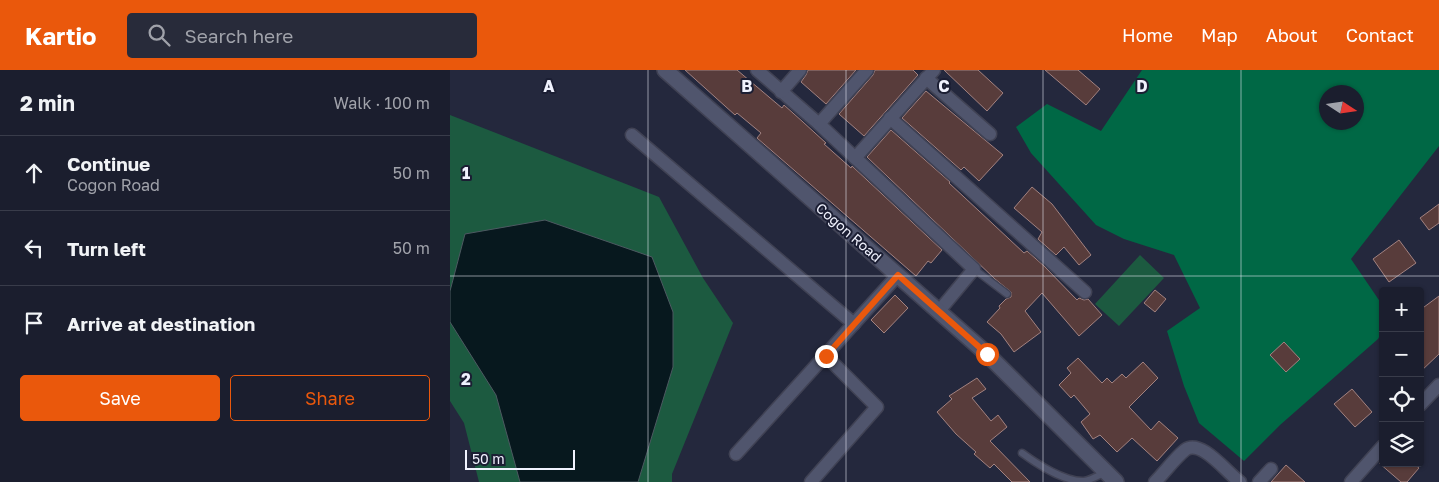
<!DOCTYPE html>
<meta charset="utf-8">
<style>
body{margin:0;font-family:"Golos Text",sans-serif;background:#282b3a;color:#f1f3f6}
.controls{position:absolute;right:15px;bottom:15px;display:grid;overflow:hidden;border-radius:5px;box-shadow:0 1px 4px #0004}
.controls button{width:45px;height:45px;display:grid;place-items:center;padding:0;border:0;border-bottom:1px solid #393c4a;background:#1b1e2e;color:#f1f3f6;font:25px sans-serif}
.compass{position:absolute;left:869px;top:15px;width:45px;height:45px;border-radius:50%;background:#1b1e2e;box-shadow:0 1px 4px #0004;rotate:102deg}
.scale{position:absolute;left:15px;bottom:12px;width:110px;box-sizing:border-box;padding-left:5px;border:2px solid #f0f2fe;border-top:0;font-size:14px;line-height:18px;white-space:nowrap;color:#f0f2fe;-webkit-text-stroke:4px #1b1e33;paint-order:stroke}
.stop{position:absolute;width:15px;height:15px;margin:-11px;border:4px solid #ea580c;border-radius:50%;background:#fff}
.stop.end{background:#ea580c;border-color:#fff;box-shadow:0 1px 5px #0008}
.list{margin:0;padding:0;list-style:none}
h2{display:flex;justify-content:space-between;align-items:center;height:65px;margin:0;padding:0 20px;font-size:21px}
h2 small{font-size:16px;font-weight:400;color:#a0a2aa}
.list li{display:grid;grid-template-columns:32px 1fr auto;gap:15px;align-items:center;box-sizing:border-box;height:75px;padding:0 20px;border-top:1px solid #393c4a}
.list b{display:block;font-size:19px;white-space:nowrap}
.list p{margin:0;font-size:16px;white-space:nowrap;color:#a0a2aa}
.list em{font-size:16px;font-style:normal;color:#a0a2aa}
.actions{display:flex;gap:10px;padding:15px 20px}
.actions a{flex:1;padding:11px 0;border:1px solid #ea580c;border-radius:5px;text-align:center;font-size:18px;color:#ea580c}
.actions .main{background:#ea580c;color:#fff}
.icon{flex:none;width:28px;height:28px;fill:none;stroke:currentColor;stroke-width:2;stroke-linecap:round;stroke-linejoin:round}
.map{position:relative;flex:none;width:989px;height:412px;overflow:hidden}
header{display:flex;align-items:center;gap:30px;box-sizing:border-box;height:70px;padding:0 25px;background:#ea580c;color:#fff}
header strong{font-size:24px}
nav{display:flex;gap:28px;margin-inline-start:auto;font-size:18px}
.search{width:350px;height:45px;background:#282b3a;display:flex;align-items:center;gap:12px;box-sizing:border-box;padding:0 18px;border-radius:5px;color:#a0a2aa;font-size:19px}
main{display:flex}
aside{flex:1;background:#1b1e2e}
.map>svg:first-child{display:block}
.green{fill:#1c5a40}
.forest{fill:#006845;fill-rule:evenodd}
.water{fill:#07181e;stroke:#4d5961}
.building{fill:#583c3b;stroke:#a28280}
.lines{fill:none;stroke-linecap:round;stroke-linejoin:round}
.lane-casing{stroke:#404254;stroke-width:9}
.street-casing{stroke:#404254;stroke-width:15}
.secondary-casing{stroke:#404254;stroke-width:18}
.lane{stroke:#50556d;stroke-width:6}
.street{stroke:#50556d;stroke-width:12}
.secondary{stroke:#50556d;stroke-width:15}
.route{stroke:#ea580c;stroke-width:6}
.grid{fill:none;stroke:#f0f2fe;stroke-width:1;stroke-opacity:0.55}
.labels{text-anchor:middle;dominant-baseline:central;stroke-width:4;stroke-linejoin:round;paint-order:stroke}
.street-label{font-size:14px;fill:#f0f2fe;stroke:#1b1e33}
.grid-label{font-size:16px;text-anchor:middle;font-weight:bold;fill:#f0f2fe;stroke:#1b1e33;stroke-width:4;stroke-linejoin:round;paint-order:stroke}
</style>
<header>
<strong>Kartio</strong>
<div class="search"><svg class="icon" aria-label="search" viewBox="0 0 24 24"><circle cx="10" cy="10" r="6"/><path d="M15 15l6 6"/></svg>Search here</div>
<nav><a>Home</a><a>Map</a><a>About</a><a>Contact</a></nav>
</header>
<main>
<aside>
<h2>2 min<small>Walk · 100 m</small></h2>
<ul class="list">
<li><svg class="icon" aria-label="ahead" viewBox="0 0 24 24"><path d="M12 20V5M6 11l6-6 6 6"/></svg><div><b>Continue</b><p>Cogon Road</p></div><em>50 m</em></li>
<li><svg class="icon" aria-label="left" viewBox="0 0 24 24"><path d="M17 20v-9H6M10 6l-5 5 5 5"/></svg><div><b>Turn left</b></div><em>50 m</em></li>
<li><svg class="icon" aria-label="arrive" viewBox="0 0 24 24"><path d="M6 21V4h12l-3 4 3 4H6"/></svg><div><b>Arrive at destination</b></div></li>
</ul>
<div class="actions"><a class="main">Save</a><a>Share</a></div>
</aside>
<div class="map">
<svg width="989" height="412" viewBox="0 0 989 412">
<rect width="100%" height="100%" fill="#24283d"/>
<!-- green -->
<g class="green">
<path d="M0 45 209 127 253 208 283 253 222 404V412H29L14 353 0 331Z"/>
<path d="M690 185 714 208 669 256 645 234Z"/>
</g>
<!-- forest -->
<path class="forest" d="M692 0H989V76L901 189 933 236V260L928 269 830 355 794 391 749 353 734 316 717 261 750 238 724 185 674 169 646 155 581 83 566 57 597 34 651 61ZM876 22H906V52H876Z"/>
<!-- water -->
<path class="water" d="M95 150 202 187 223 242V297L188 412H70L46 325 0 252V221L15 164Z"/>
<!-- building -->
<g class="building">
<path d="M235 0H287L332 38 334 35 353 52 376 73 374 74 401 98 402 96 492 180 481 193 478 191 466 206 307 68 311 63 287 43 285 45Z"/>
<path d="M358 0H406L376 34 351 12 356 5Z"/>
<path d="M425 0H463L468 5 414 66 389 44 423 5Z"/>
<path d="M494 0H528L553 23 537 41Z"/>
<path d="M595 0H628L650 19 636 35Z"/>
<path d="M476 21 553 85 529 111 514 97 511 100 452 48Z"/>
<path d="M441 60 500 112 499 113 574 183 577 181 594 196 627 230 629 228 634 230 638 229 652 245 629 266 592 223 575 241 591 262 564 282 551 264 537 252 550 238 549 236 556 229 561 227V222L545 209 417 87Z"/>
<path d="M582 117 602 134 641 185 629 195 614 177 606 185 588 169 592 162 564 138Z"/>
<path d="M989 134V153L979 160 970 148Z"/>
<path d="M949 170 966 193 939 212 923 189Z"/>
<path d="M705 220 716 229 705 242 694 233Z"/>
<path d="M445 225 458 238 434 263 421 250Z"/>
<path d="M989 226V284L970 302V240Z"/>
<path d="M834 272 850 289 836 302 820 285Z"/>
<path d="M628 288 652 313 657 308 662 313 672 304 676 308 693 292 708 308 679 337 701 360 709 351 728 368 707 391 682 368 667 382 650 365 643 369 631 352 640 344 624 325 621 328 609 315 621 303 617 298Z"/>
<path d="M527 308 536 319 522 328 541 351 548 345 557 357 540 371 580 412H562L544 394 540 398 524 384 526 382 506 364 487 342 502 329 499 326Z"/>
<path d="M902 319 922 342 905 357 884 334Z"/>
<path d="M929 393H963L969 398 957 412H951Z"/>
<path d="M836 395 855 412H821Z"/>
</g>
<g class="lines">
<defs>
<g id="lane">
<path d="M524 199 557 224"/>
<path d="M572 383C587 394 615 412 634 411 641 410 649 405 656 402"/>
</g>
<g id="street">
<path d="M307 0 369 54 524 199 489 241"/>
<path d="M476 8 540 64"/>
<path d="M331 22 350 0"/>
<path d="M440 48 635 222"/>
<path d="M369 54 417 0"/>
<path d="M182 65 404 254"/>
<path d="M405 88 484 0"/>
<path d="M970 335 989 315"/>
<path d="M286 384 448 205"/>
<path d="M361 412 427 337 376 286"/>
<path d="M705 412C715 402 724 389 735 380 751 368 777 403 790 412"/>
<path d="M809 412 821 399"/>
<path d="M901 412 933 376"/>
</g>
<path id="secondary" d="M215 0 537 284 666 412"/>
</defs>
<!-- lane casing -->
<use href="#lane" class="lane-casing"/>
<!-- street casing -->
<use href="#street" class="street-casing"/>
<!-- secondary casing -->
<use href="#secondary" class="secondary-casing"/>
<!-- lane -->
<use href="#lane" class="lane"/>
<!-- street -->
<use href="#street" class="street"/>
<!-- secondary -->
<use href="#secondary" class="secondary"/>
</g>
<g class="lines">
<!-- route -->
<path class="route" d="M376 286 448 205 537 284"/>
</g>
<!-- grid -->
<path class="grid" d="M198 0V412M396 0V412M593 0V412M791 0V412M0 206H989"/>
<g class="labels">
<!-- street labels -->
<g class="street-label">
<text transform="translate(399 162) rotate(41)">Cogon Road</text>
</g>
</g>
<g class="grid-label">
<text x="99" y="22">A</text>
<text x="297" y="22">B</text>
<text x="494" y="22">C</text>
<text x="692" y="22">D</text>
<text x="16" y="109">1</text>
<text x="16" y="315">2</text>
</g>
</svg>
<div class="controls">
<button>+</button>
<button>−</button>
<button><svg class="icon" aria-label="locate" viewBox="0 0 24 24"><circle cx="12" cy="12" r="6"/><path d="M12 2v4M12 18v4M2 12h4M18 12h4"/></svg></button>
<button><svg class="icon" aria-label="layers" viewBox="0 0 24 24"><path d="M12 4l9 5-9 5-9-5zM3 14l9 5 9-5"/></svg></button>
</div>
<svg class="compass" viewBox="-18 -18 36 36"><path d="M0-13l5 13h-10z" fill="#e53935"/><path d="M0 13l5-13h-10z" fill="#a0a2aa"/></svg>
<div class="scale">50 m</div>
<div class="stop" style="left:537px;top:284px"></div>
<div class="stop end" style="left:376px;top:286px"></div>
</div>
</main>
